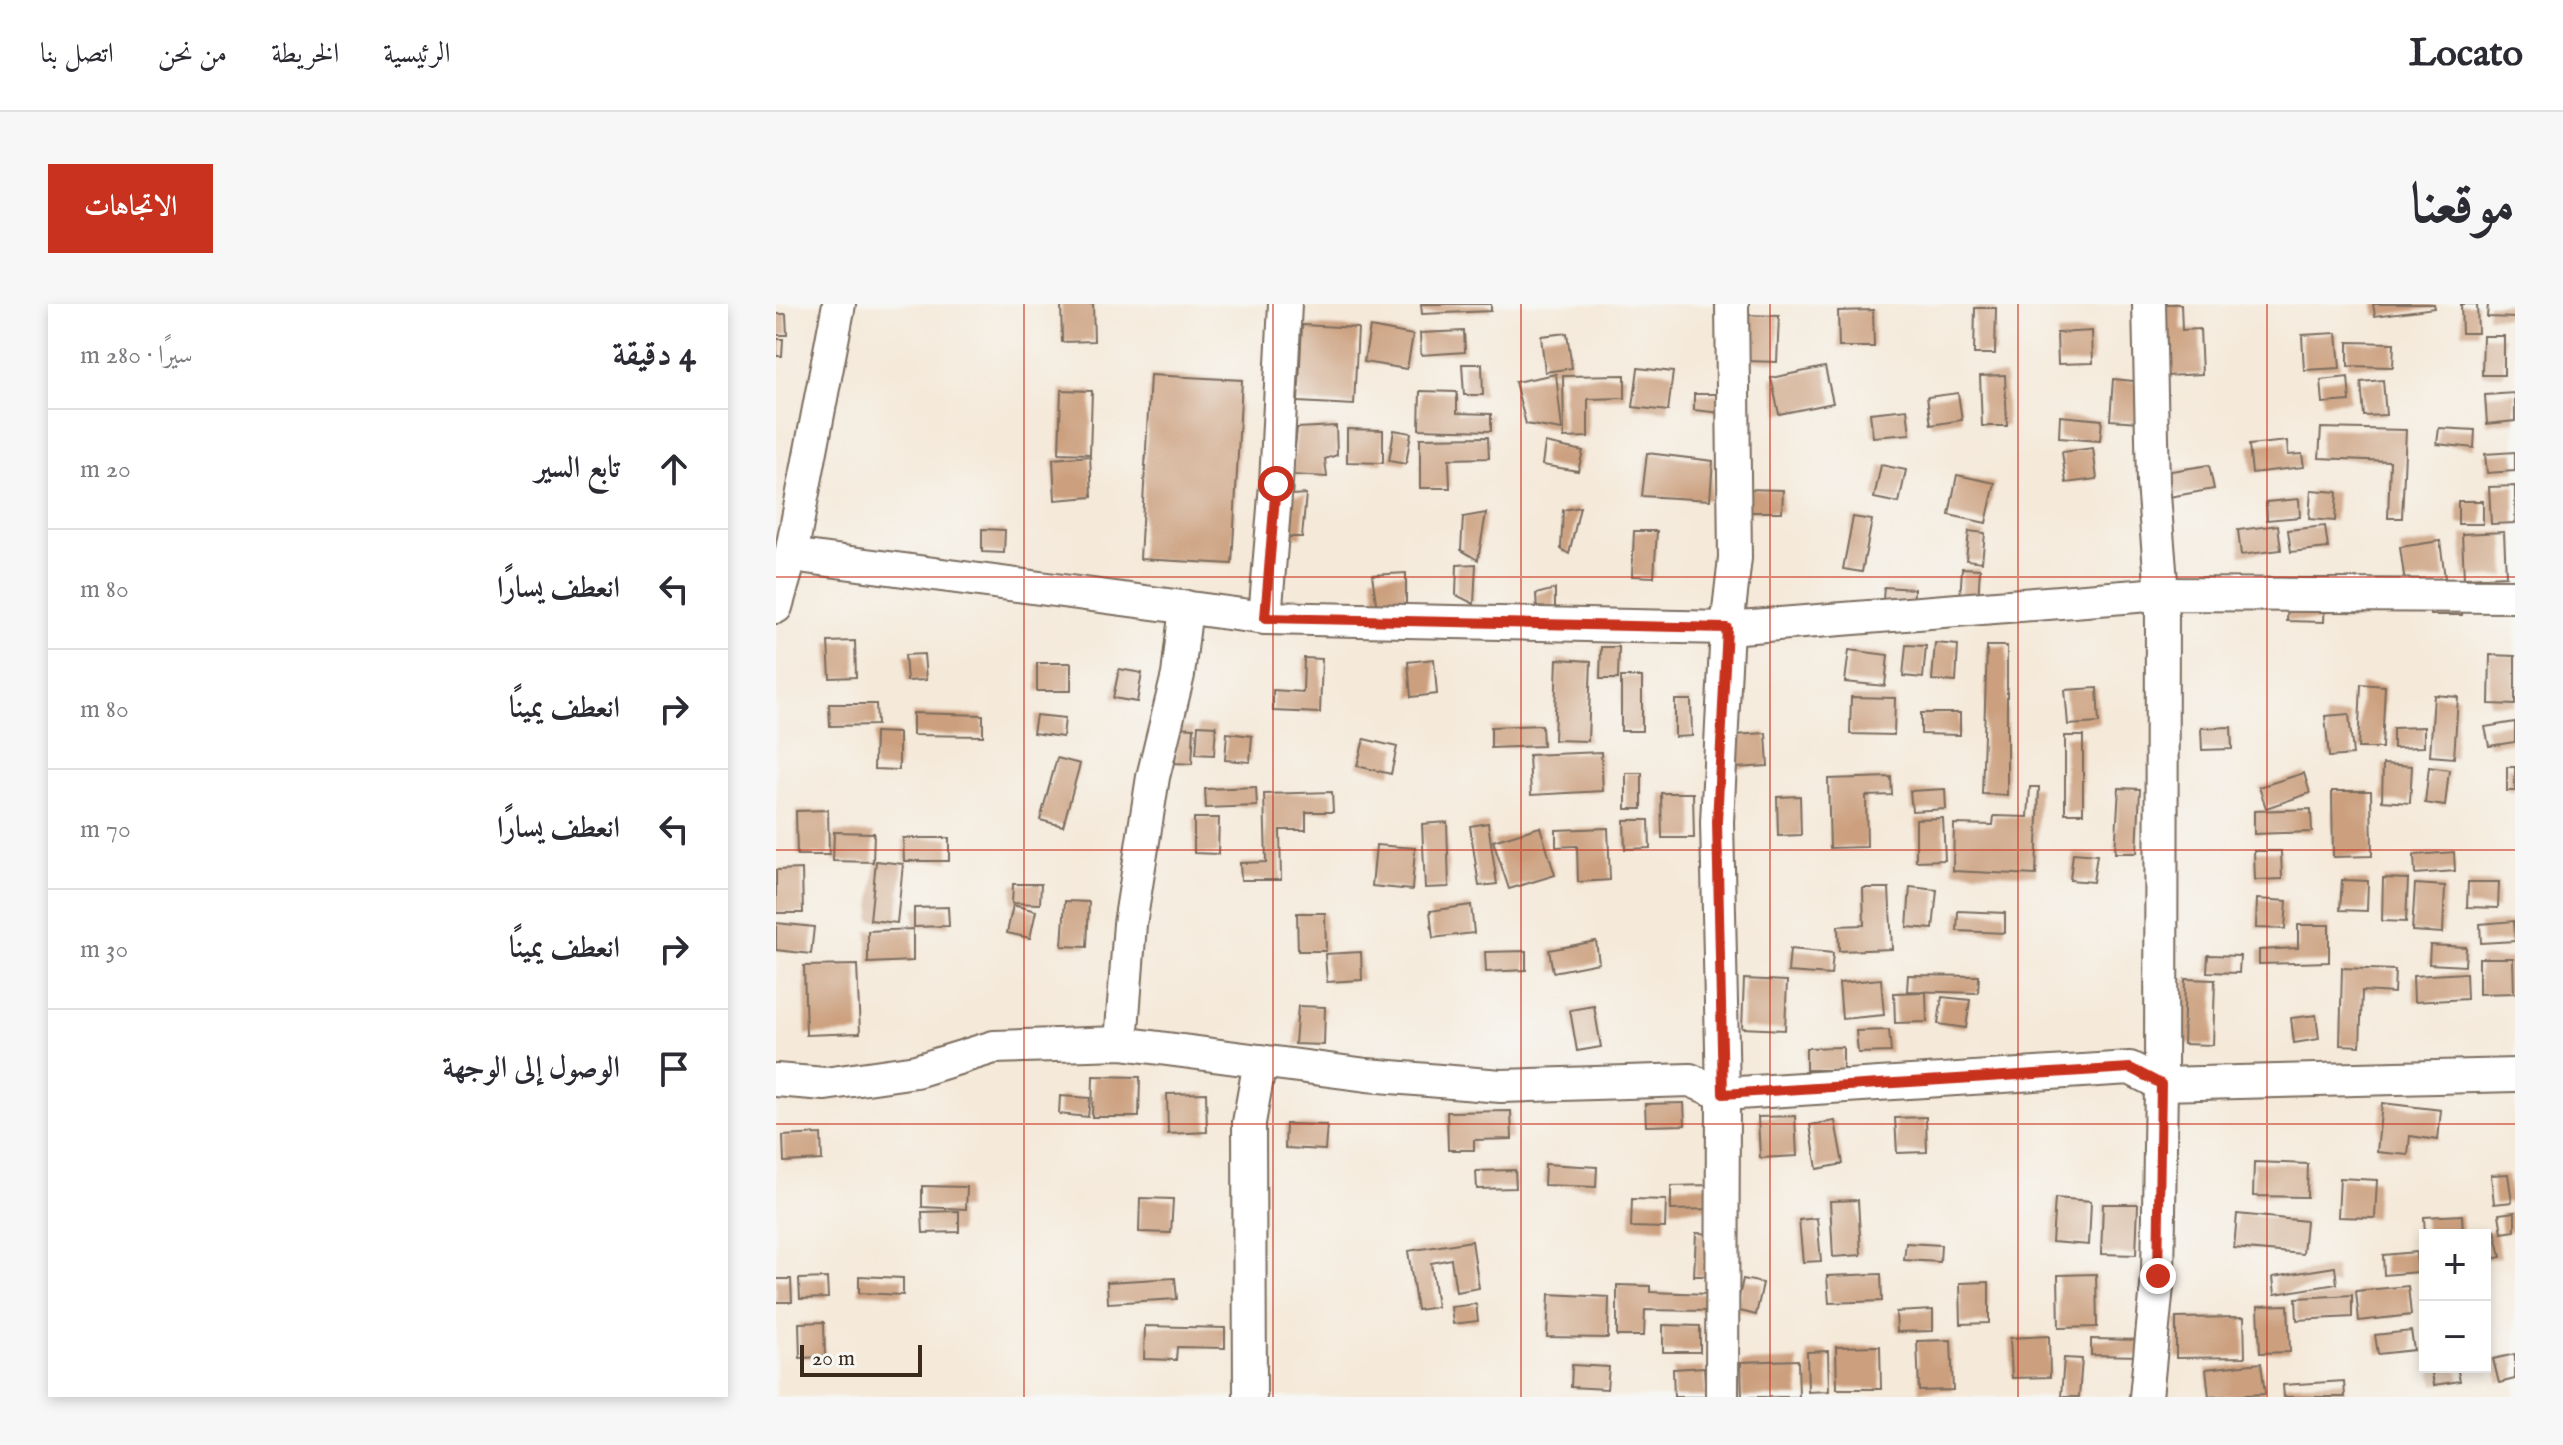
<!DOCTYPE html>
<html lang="ar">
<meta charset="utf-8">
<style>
body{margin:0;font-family:"IM FELL English",Amiri,serif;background:#f7f7f7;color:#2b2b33;direction:rtl}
.controls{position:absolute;right:24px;bottom:24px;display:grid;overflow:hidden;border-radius:0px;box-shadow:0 4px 12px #0003}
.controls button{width:72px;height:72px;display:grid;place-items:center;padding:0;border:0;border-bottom:2px solid #e1e1e2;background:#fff;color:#2b2b33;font:40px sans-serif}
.scale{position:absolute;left:24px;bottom:20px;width:122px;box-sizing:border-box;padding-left:8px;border:4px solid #3b2a1e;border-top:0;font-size:22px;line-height:28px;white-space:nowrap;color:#3b2a1e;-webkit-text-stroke:6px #f6f6f2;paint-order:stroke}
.stop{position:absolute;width:24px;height:24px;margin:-18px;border:6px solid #c8321e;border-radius:50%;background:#fff}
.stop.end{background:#c8321e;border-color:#fff;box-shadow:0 2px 8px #0008}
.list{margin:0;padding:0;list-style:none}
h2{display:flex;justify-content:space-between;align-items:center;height:104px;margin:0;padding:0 32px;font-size:34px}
h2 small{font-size:26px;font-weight:400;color:#7c7c81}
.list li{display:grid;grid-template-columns:52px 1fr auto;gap:24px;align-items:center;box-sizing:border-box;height:120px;padding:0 32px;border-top:2px solid #e1e1e2}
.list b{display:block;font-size:30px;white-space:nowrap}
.list em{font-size:26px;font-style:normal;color:#7c7c81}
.icon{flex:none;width:44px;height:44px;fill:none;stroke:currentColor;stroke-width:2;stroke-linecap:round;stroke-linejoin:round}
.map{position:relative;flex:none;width:1739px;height:1093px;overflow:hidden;direction:ltr;border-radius:0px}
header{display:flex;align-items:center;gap:48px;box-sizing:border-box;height:112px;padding:0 40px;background:#fff;border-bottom:2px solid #e1e1e2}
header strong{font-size:38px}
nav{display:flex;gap:44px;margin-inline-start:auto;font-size:28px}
.intro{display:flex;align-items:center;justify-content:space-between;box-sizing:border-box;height:192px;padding:0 48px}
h1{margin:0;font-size:56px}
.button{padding:20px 36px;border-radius:0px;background:#c8321e;color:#fff;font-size:28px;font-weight:700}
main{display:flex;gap:48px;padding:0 48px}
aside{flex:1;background:#fff;border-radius:0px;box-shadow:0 4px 12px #0003}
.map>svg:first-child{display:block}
.building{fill:#cca07f}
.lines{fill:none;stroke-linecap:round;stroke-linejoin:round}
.minor-casing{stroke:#7c6d5f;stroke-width:36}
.minor{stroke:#fff;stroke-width:32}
.route{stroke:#c8321e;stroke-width:10}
.grid{fill:none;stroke:#c8321e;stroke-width:2;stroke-opacity:0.55}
</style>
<header>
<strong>Locato</strong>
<nav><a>الرئيسية</a><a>الخريطة</a><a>من نحن</a><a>اتصل بنا</a></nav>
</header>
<div class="intro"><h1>موقعنا</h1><a class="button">الاتجاهات</a></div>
<main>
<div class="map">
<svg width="1739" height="1093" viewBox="0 0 1739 1093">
<rect width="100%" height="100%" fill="#f6f6f2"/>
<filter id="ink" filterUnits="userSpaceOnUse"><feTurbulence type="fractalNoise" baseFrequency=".0125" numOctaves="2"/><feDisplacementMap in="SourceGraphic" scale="16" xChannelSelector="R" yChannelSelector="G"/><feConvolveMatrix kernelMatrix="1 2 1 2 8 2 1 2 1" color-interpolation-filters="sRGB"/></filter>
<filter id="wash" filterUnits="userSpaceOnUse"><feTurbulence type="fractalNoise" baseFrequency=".006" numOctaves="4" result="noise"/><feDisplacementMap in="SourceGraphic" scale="32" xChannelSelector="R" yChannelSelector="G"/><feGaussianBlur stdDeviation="1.8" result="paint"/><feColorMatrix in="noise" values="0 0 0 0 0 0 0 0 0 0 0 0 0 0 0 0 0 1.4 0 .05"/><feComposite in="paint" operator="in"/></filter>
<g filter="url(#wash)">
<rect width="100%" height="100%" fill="#f5e9d9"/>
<g id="blocks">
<!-- building -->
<g class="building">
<path d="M285 0H317L318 37 286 38Z"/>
<path d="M645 0H715V7L646 10Z"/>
<path d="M1387 0H1405L1406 26 1424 25 1426 70 1390 72Z"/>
<path d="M1597 0H1658L1659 4 1599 12Z"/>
<path d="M1685 0H1701L1702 29H1686Z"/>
<path d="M1712 0H1739V14L1711 13Z"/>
<path d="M1199 4H1220L1219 50H1198Z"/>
<path d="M1097 6 1098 43H1063L1062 7Z"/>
<path d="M0 10H10L11 31H0Z"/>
<path d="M971 11 1003 12 1001 58 970 57Z"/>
<path d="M526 21 582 24 578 101 522 98Z"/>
<path d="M594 23 637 31 631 65 588 58Z"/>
<path d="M688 27 689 48 645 51 644 29Z"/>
<path d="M1316 27 1317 59 1282 60 1281 29Z"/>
<path d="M791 29 796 64 769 68 765 32Z"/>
<path d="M1561 29 1564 64 1528 66 1526 31Z"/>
<path d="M1707 32H1728V71H1706Z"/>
<path d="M0 35H7L6 52H0Z"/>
<path d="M1572 38 1618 39 1617 63 1572 62Z"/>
<path d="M686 60H706L707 91H688Z"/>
<path d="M1049 63 1057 99 1003 110 995 74Z"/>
<path d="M862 64 897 68 892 107 857 103Z"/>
<path d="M780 70 786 126 750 120 739 78Z"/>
<path d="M374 71 466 76 456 260 364 255Z"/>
<path d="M849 71V94L812 95V133L788 134 787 72Z"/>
<path d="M1229 71 1231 122H1206L1204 72Z"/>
<path d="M1572 73 1574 97 1547 99 1545 76Z"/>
<path d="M1337 75 1367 78 1364 118 1334 116Z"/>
<path d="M1607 76 1610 111 1588 112 1585 78Z"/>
<path d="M285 86 316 87 314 150 283 149Z"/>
<path d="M644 87 681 88V109L715 110V127L643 125Z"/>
<path d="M1182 89 1186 116 1155 121 1151 93Z"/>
<path d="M1739 89V117L1711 120 1709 91Z"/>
<path d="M918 90H944L945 109 918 106Z"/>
<path d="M1131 105 1134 130 1097 133 1094 109Z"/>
<path d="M1284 112 1326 116 1324 137 1283 134Z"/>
<path d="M560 122 561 151 549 155 551 173 516 171 521 124Z"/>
<path d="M1545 124 1630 126 1626 214H1612L1614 157 1543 154Z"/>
<path d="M1663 124 1699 126 1698 144 1661 140Z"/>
<path d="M571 125 607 126V159L571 158Z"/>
<path d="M618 126 635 129 630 160 613 157Z"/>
<path d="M712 133 713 154 673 155 674 184H644V134Z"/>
<path d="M1511 137 1512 151 1526 150 1528 163 1476 169 1473 141Z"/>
<path d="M769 139 807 147 802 167 766 161Z"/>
<path d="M1317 144 1321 175 1290 179 1286 148Z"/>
<path d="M1739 148V167L1711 169 1709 150Z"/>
<path d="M871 149 937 157 934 196 866 192Z"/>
<path d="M314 152 316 193 279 196 277 155Z"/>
<path d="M1105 161 1130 166 1123 199 1098 194Z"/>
<path d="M1433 161 1438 185 1393 193 1389 168Z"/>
<path d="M1181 171 1219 179 1210 219 1173 211Z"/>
<path d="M1739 182V219L1715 220 1713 183Z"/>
<path d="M968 185 1007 186 1006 208H968Z"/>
<path d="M1535 186 1561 188 1559 217 1533 215Z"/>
<path d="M530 190 526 233H510L515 191Z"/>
<path d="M1523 195 1524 213 1491 216 1490 198Z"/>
<rect x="1682" y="197" width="25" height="23"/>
<path d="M804 203 793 250 785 245 787 206Z"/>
<path d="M710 209 702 256 685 246 687 213Z"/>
<path d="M1077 213 1096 216 1086 268 1067 265Z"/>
<path d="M1502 221 1505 246 1465 251 1462 226Z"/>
<path d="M1549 222 1552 244 1515 248 1512 226Z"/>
<path d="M206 225 229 226 228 249 206 248Z"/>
<path d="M858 227H881L878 273 856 272Z"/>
<path d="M1193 227 1209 229 1206 258 1190 256Z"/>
<path d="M1728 228 1730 272 1688 274 1686 230Z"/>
<path d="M1664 237 1669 274 1629 279 1624 243Z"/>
<path d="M700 260 698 300 680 291 681 261Z"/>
<path d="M1186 264 1204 265 1202 298 1184 297Z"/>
<path d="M630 269V301L601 305 596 271Z"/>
<path d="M1108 283 1138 285 1137 311 1106 308Z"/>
<path d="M779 285V307L761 308 760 290Z"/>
<path d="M1655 292 1687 293 1686 311H1655Z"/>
<path d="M1512 295H1549L1548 318 1511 317Z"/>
<path d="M79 337 80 373 54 374 52 338Z"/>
<path d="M1159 339 1182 341 1180 378 1156 376Z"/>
<path d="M1130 341 1150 342 1147 374 1127 372Z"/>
<path d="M1211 342H1231V491L1206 490Z"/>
<path d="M825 343H843L842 375H824Z"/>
<path d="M1073 346 1112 351 1109 382 1069 378Z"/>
<path d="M148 350 150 376 131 377 129 351Z"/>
<path d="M1714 351 1739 352V401L1713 400Z"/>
<path d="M528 354 546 355 544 409 497 407V386L527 388Z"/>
<path d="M658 355 661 390 635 393 632 358Z"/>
<path d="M781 355 815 357 812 437 778 436Z"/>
<rect x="261" y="359" width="34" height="28"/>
<path d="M343 365 366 369 361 398 337 394Z"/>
<rect x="845" y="373" width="21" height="54"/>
<path d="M1585 380 1609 382 1606 444H1582Z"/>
<path d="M1321 384 1323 419 1292 421 1289 386Z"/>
<path d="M1658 391 1682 393 1678 454 1654 452Z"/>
<path d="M1075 393 1119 394 1118 431 1074 430Z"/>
<path d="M899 396H915L916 432 899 433Z"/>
<path d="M53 400H100L101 421 54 422Z"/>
<path d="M137 409 207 411V432L137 431Z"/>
<path d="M1145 409H1184V431L1145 430Z"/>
<path d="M1573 410 1577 451 1553 453 1549 412Z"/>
<path d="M260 411 289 414 287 433 257 429Z"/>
<path d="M1739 418V438L1713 442 1709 423Z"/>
<path d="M422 421 440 422 438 451 420 450Z"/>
<path d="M766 421 767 442 715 444V423Z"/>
<path d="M401 423 418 424 416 460 399 459Z"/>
<path d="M1455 423 1456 445 1426 446 1425 424Z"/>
<path d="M1648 423V443L1617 444V424Z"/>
<path d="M99 428 123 429V466L98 465Z"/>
<path d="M451 429 476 432 474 458 449 456Z"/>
<path d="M990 429 992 462 959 464 957 431Z"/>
<rect x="1289" y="432" width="18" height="77"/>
<path d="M588 435 621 443 615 470 581 462Z"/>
<path d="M825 448 827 487 755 491 753 451Z"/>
<path d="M281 454 304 460 287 522 264 516Z"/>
<path d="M1607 460 1636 462 1634 499 1606 497Z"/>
<path d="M1653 463 1673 466 1669 502 1649 499Z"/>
<rect x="1731" y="463" width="8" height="24"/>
<rect x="850" y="469" width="16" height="36"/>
<path d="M1528 469 1534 489 1490 504 1483 483Z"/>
<path d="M1115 473 1116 491 1090 492 1091 543 1054 544 1052 475Z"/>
<path d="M480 483 481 502 430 504 429 485Z"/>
<path d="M1254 483H1263L1260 571 1177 567 1178 520 1217 521 1218 512 1252 513Z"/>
<path d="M1343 484 1364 485 1361 549H1339Z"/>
<path d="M1169 485 1170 505 1136 507 1134 487Z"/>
<path d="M1556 487H1595L1596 552 1557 553Z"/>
<path d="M556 488 557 508H530V526H504L505 576H465L464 559 490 558 488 490Z"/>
<path d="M885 489H917L918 534H886Z"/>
<path d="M1024 492 1025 531 1002 532 1001 493Z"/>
<path d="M1535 505 1536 528 1478 530V507Z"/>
<path d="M52 506 53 551H21L20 507Z"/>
<path d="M418 514H443L442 550 418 549Z"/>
<path d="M1167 514 1169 556 1140 557V515Z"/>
<path d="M848 516H873L874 544 849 545Z"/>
<path d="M671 518 673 583 649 584 646 520Z"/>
<path d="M712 519 721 580 703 582 694 522Z"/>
<path d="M764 523 779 571 733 585 717 537Z"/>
<path d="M832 524 834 576 802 578 801 542 780 543V526Z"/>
<path d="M58 528 98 529 97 558 57 557Z"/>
<path d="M127 534H173V557H128Z"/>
<path d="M600 541 639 544 636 586 596 582Z"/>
<path d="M1478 547H1505L1506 575 1479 576Z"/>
<path d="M1678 548 1679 567 1639 570 1638 551Z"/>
<path d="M1297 549 1321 551 1317 578 1294 576Z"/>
<path d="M100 557 127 560 121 619 94 616Z"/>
<path d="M26 565 27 609H0V566Z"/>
<path d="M1607 574 1632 575 1630 618 1606 617Z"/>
<path d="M1566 576 1592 577 1591 607 1564 606Z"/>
<path d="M1692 578H1723L1722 604 1691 603Z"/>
<path d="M237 580H265L264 600 236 599Z"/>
<path d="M1639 580 1669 582 1667 629 1636 627Z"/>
<path d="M1134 583 1161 586 1157 625 1131 623Z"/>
<path d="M1087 584H1113L1116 645 1063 647 1062 622 1088 621Z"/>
<path d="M1481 595 1511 597 1509 625 1480 624Z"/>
<path d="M289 597 313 598 311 643 286 642Z"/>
<path d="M237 601 260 607 254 634 231 629Z"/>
<path d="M695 601 698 629 657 634 654 607Z"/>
<path d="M172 603 173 622 138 623V604Z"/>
<path d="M1182 607 1229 609V629L1181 627Z"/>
<path d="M521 609H549L550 647H522Z"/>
<path d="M1738 617 1739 637 1705 639 1704 620Z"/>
<path d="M0 619 38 623 35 650 0 646Z"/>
<path d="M1522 621H1553V658L1483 660V646L1522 644Z"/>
<path d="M137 625V657L92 659V627Z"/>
<path d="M820 637 823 659 777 668 773 646Z"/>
<path d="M1654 641 1690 643 1689 662 1653 660Z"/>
<path d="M1014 645 1057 649 1055 671 1012 668Z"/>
<path d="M750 647V666L710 668 709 648Z"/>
<path d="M585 648 586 676 551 678 549 650Z"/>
<path d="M1432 651 1464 652 1463 669 1431 668Z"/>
<path d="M1703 654H1737L1738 689 1703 690Z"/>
<path d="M81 661 84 729 30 731 28 662Z"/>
<path d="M1566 664 1619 666 1618 689 1586 687 1584 742 1564 741Z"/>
<path d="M1690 669 1691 695 1638 698 1637 672Z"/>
<path d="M1132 671 1203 672 1202 689 1131 687Z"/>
<path d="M968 675 1011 677 1009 726 966 724Z"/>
<path d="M1105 675 1108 711 1066 715 1063 679Z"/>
<path d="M1409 675 1439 676 1437 741 1407 740Z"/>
<path d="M1150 688 1151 718 1119 719 1118 689Z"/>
<path d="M1166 693 1194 696 1190 724 1162 720Z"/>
<path d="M522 702 549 703 548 741 519 740Z"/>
<path d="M818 702 825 743 801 747 794 706Z"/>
<path d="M1540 711 1543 735 1518 739 1515 714Z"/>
<path d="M1113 726 1115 748 1082 749 1080 727Z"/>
<path d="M1067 743V766H1030V744Z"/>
<path d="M317 772 364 773 363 813H316Z"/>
<path d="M430 789 431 828 392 830 391 790Z"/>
<path d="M284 792 314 794 312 813 283 810Z"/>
<path d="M908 799 909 821 870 822 869 800Z"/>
<path d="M1606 799 1665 806 1662 836 1634 832 1632 851 1601 848Z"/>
<path d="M735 807 736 835 698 836V846H672L671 808Z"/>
<path d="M1019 812 1021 852 984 854 982 813Z"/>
<path d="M1150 813 1151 848 1121 849 1119 814Z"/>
<path d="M1059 817 1067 860 1041 865 1034 821Z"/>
<path d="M510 820 551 821 549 846 509 844Z"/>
<path d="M45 830 46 856 8 858 7 832Z"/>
<path d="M1478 858 1532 860 1531 893 1477 892Z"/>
<path d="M769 860 821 863 820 883 768 881Z"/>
<path d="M739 866 740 884 701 885 700 867Z"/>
<path d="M1732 870 1736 898 1718 900 1715 871Z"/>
<path d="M1564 874 1601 876 1599 914 1562 913Z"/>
<path d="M935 881 937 905 895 906V882Z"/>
<path d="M146 882 191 883 190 905 146 903Z"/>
<path d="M364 894 397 895 395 929 363 928Z"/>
<path d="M1279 894 1315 897 1313 941 1276 938Z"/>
<path d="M856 895 890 896 889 924 855 923Z"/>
<path d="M1082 896 1085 951 1057 953 1054 897Z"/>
<path d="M1327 900H1362L1360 951 1325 950Z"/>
<path d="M183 907V928L147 929 146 908Z"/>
<path d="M1739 908V927L1726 929 1723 910Z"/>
<path d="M1461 910 1530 917 1527 950 1458 944Z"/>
<path d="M1686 911 1687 931H1649L1648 913Z"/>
<path d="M1041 914 1045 957 1027 958 1023 916Z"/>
<path d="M1719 926 1725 953 1709 956V931L1700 930Z"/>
<path d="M920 929 939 930 937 972H918Z"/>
<path d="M696 937 703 984 680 988 675 955 655 959 661 1003 641 1006 632 947Z"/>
<path d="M1130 939 1165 941 1164 958 1128 956Z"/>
<path d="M1640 948 1642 968 1608 971 1607 951Z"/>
<path d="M1559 963 1561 980 1499 990 1497 973Z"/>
<path d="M1105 970 1106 997 1053 999 1051 972Z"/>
<path d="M1320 970 1321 1023 1283 1024 1282 971Z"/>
<path d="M83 972 127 974V991L83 989Z"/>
<path d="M51 974 52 994 24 995 23 975Z"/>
<path d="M399 974 401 995 332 999 331 978Z"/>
<path d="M0 975H15L16 998H0Z"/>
<path d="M967 975 987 979 980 1011 960 1006Z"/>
<path d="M1213 978V1019L1185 1020 1184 979Z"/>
<path d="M841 981 874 982V988L934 990 933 1007 869 1006 868 1032H841Z"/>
<path d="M1632 982 1635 1011 1583 1017 1580 987Z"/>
<path d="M773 990 833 993 832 1034 771 1033Z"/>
<path d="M1576 991V1013L1521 1016 1520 994Z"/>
<path d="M700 1000 702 1017 677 1020 675 1003Z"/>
<path d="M1512 1001 1514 1048 1484 1049 1482 1002Z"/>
<path d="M1157 1006V1027L1121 1028 1120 1008Z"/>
<path d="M1468 1013 1469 1053 1400 1054V1014Z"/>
<path d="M48 1018 49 1053 24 1054 23 1019Z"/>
<path d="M887 1021 924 1022V1048H887Z"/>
<path d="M369 1022 449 1024V1044L401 1043 400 1056 368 1055Z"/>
<path d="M1635 1027 1638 1046 1602 1050 1599 1031Z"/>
<path d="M1273 1032 1274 1073 1236 1074 1234 1034Z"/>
<path d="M1315 1035 1365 1036V1052L1315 1051Z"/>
<path d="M1175 1036 1177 1086 1143 1087 1141 1037Z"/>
<path d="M1104 1042 1105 1085H1061L1060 1043Z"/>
<path d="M1052 1047 1053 1087 1032 1088 1031 1048Z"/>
<path d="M1739 1050V1075L1723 1079 1717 1055Z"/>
<path d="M1288 1054 1306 1055 1303 1093H1285Z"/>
<path d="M1022 1056 1023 1093H966L965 1058Z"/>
<path d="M1485 1059 1489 1090 1433 1093 1430 1065Z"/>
<path d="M796 1061 833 1063 831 1085 795 1083Z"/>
<path d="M928 1063 930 1093H898L897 1065Z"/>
<path d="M1655 1063H1681L1684 1077 1658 1081Z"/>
<path d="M1568 1077 1569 1093H1508L1507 1081Z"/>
</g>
</g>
</g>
<g filter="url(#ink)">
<use href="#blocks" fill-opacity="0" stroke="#7c6d5f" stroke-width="2"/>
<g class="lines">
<defs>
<g id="minor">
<path d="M15 251 489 314 951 324 1386 290 1739 292"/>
<path d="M0 303 15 251 63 0"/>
<path d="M489 314 500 180 509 0"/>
<path d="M345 739 354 620 377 473 402 371 410 303"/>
<path d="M0 776 49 780 140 767 218 743 345 739 591 771 725 782 914 776 947 790 1354 764 1385 780 1739 771"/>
<path d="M474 1093 473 819 484 757"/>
<path d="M946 1093 947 790 941 518 951 324 959 254 956 0"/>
<path d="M1370 1093 1382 972 1385 780 1386 290 1377 179 1373 0"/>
</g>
</defs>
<!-- minor casing -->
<use href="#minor" class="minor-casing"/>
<!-- minor -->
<use href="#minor" class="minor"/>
</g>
</g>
<g class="lines" filter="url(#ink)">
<!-- route -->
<path class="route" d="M500 180 489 314 951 324 941 518 947 790 1354 764 1385 780 1382 972"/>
</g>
<!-- grid -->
<path class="grid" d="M248 0V1093M497 0V1093M745 0V1093M994 0V1093M1242 0V1093M1491 0V1093M0 273H1739M0 546H1739M0 820H1739"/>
</svg>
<div class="controls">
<button>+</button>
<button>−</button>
</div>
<div class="scale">20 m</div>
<div class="stop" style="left:500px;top:180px"></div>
<div class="stop end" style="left:1382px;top:972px"></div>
</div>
<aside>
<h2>4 دقيقة<small>سيرًا · 280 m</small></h2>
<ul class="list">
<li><svg class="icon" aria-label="ahead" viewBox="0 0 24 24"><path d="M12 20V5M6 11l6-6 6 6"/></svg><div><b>تابع السير</b></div><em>20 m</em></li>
<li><svg class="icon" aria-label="left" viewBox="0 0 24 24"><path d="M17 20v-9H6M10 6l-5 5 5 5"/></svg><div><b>انعطف يسارًا</b></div><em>80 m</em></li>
<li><svg class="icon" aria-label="right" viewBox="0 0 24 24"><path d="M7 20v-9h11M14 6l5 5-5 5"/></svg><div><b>انعطف يمينًا</b></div><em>80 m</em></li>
<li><svg class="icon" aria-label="left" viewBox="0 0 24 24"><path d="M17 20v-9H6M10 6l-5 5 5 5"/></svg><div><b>انعطف يسارًا</b></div><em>70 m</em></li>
<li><svg class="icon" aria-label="right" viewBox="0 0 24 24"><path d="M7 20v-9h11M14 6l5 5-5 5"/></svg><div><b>انعطف يمينًا</b></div><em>30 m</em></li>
<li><svg class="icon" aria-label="arrive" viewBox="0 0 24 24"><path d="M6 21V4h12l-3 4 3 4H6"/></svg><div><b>الوصول إلى الوجهة</b></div></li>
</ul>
</aside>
</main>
